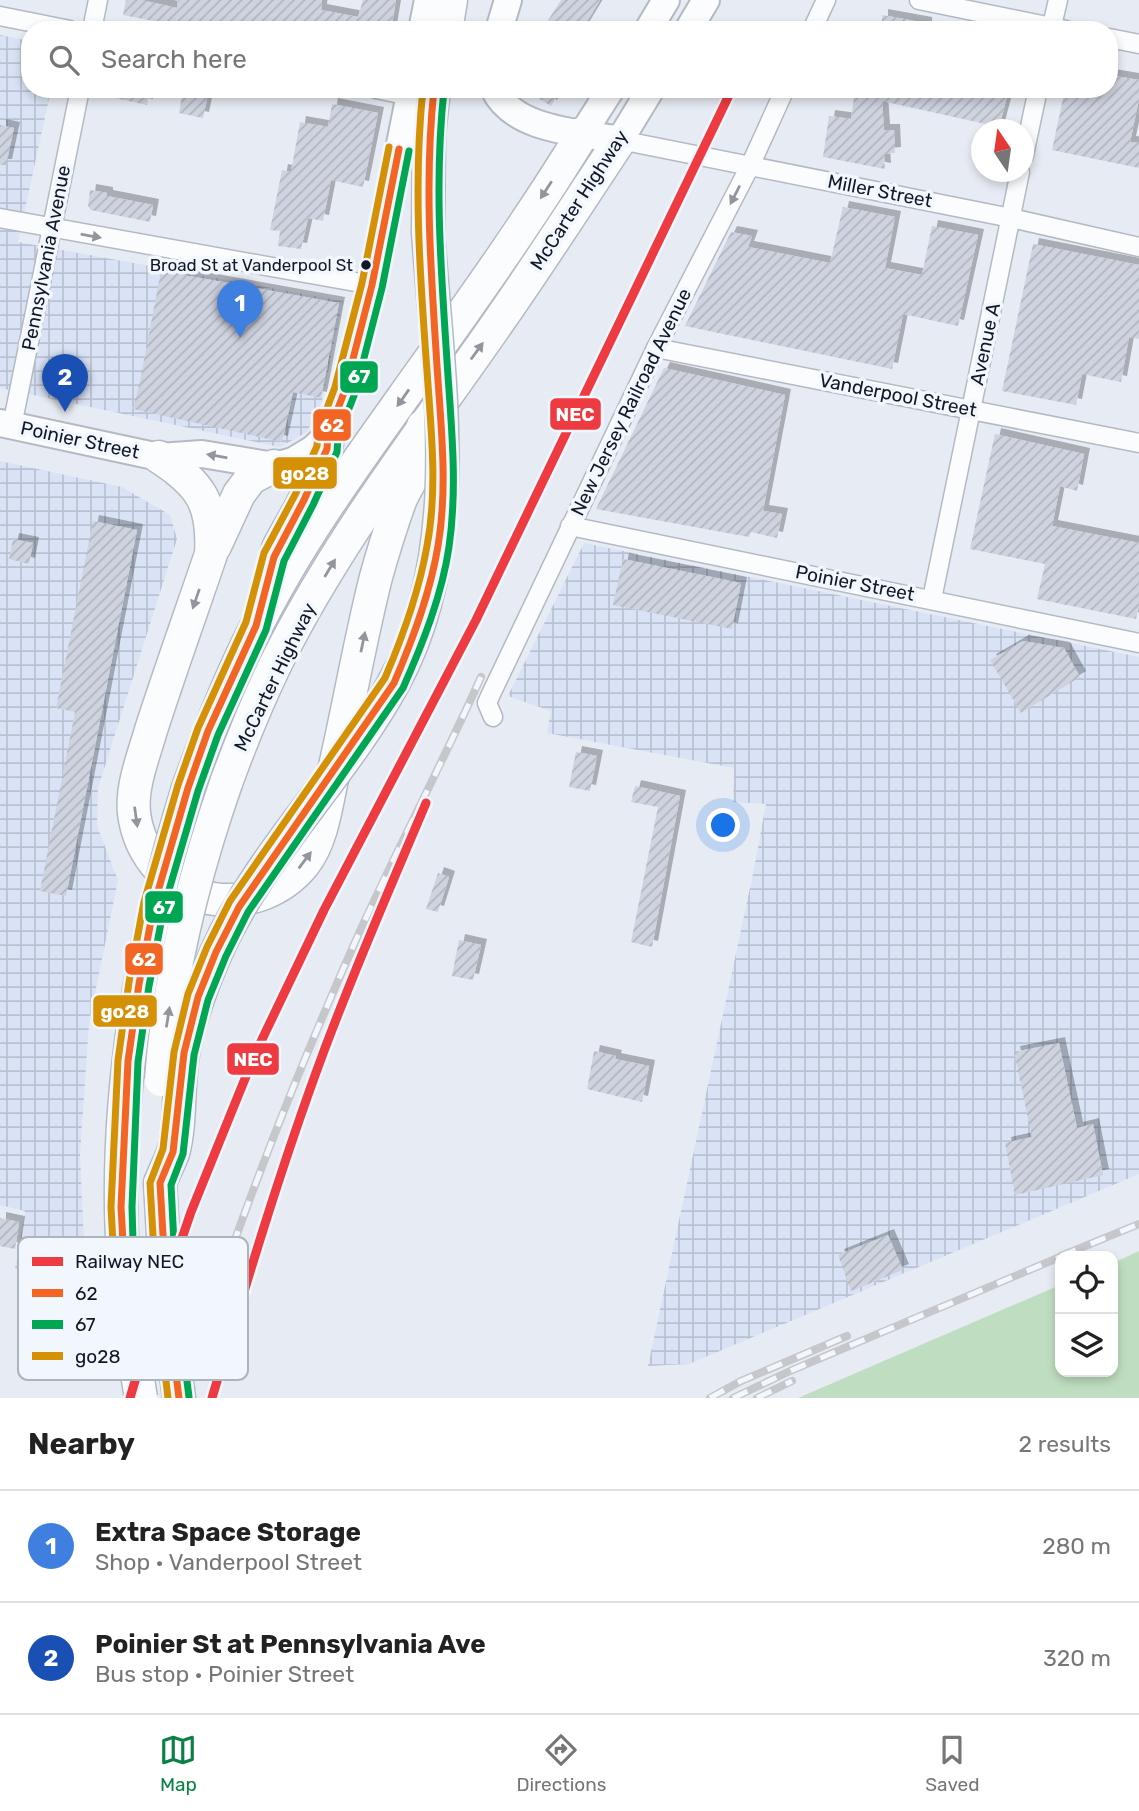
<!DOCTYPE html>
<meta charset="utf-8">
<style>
body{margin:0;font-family:Rubik,sans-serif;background:#f2f2f2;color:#222}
.controls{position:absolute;right:21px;bottom:21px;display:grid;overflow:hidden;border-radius:14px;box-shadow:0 4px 10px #0003}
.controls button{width:63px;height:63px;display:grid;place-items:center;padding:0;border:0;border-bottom:2px solid #e0e0e0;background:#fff;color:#222;font:35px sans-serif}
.compass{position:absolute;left:971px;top:119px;width:63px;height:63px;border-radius:50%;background:#fff;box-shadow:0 4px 10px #0003;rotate:347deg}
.you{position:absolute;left:724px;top:826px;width:24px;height:24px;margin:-18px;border:5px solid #fff;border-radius:50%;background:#1a73e8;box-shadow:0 0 0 10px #1a73e833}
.badge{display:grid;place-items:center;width:46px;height:46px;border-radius:50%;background:#0b8043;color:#fff;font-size:23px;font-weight:700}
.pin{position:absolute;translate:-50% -58px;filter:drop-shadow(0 2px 4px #0008)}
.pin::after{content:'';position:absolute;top:37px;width:24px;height:21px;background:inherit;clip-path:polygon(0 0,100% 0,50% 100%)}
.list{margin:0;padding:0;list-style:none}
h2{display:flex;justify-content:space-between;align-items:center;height:91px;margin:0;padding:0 28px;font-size:30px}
h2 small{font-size:23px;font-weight:400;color:#767676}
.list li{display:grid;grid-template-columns:46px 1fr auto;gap:21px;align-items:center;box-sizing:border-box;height:112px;padding:0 28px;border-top:2px solid #e0e0e0}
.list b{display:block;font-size:26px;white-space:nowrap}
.list p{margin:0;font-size:23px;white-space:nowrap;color:#767676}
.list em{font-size:23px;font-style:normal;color:#767676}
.icon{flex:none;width:38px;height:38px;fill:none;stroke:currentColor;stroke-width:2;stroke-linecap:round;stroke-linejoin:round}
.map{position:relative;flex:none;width:1139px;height:1398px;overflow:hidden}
.search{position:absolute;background:#fff;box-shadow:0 4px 10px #0003;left:21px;right:21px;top:21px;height:77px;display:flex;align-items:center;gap:18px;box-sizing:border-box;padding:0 24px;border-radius:28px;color:#767676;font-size:26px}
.sheet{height:315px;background:#fff}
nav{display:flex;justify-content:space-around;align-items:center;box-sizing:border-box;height:98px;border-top:2px solid #e0e0e0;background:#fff;font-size:19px;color:#767676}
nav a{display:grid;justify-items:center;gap:4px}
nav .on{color:#0b8043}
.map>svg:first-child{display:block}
.industrial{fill:url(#industrial-grid)}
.grass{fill:#bfdec1}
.building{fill:url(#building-hatch);filter:url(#shadow)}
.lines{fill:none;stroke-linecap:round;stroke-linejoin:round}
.minor-casing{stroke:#b4bac4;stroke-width:21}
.primary-casing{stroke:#b4bac4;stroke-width:30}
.motorway-casing{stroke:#b4bac4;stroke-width:35}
.minor{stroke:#fbfcfd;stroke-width:18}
.primary{stroke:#fbfcfd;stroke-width:26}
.motorway{stroke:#fbfcfd;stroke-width:32}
.rail-casing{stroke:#c6c7ca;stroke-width:8}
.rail{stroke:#f2f7fe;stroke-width:5;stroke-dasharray:16;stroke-linecap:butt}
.motorway-bridge-casing{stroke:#b4bac4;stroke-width:35;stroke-linecap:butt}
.motorway-bridge{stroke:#fbfcfd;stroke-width:32}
.bus-1-casing{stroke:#f2f7fe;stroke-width:12}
.bus-2-casing{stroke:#f2f7fe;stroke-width:12}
.bus-3-casing{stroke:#f2f7fe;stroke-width:12}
.bus-1{stroke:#f26522;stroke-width:7}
.bus-2{stroke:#00a651;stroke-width:7}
.bus-3{stroke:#d49106;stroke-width:7}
.rail-1-casing{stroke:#f2f7fe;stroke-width:14}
.rail-1{stroke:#ee3a41;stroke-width:9}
.oneway{fill:#92969c}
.bus-dot{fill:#111926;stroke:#f2f7fe;stroke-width:2.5}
.labels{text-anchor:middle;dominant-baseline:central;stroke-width:7;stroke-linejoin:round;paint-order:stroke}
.bus-label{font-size:17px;fill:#111926;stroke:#f2f7fe;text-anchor:end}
.street-label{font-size:19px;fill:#111926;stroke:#f2f7fe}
.key{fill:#f2f7fe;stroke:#aeb4bd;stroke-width:2}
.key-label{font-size:19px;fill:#111926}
.line-badge{stroke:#f2f7fe;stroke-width:2.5}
.badge-label{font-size:19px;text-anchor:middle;font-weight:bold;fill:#fff}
</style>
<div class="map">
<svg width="1139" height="1398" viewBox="0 0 1139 1398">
<defs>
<pattern id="industrial-grid" width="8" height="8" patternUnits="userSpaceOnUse" patternTransform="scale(1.75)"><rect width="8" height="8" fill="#d9e3f5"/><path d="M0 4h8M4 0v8" fill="none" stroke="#b9c2d2"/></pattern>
<pattern id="building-hatch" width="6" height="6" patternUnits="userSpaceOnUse" patternTransform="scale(1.75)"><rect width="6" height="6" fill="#cfd3df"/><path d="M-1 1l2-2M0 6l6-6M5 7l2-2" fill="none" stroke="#b1b5bf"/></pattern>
<filter id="shadow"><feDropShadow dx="6" dy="-6" stdDeviation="0" flood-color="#0004"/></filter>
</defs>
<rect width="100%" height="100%" fill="#e7ebf3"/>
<!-- industrial -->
<g class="industrial">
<path d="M0 35 30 41V89H51L18 242 343 301 322 401 307 432 280 447 0 388Z"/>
<path d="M0 461 122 487 170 515 177 539 98 788 97 826 118 880 89 1023 80 1155 86 1287 15 1269 25 1211 0 1205Z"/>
<path d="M584 543 1139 657V1174L689 1364 648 1366 754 869 766 804 733 802 734 768 547 733 551 711 508 696Z"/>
</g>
<!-- grass -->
<path class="grass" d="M1139 1251V1398H798L1060 1285V1372H1113V1263Z"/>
<!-- building -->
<g class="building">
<path d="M126 0H141L177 8 178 0H322L321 10 358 17 363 0H396L391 30H237L214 26 213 30H178L179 26 123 15Z"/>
<path d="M561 0H600L582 30H559L547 22Z"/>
<path d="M882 15 926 23V30H882Z"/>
<path d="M1109 75 1139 80V99L1130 142 1139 143V168L1052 150 1065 89H1109Z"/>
<path d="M101 89H133L149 92 147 105 101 95Z"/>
<path d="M183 89H209L203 118 179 113Z"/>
<path d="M523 89H561L551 106Z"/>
<path d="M855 89H1009L999 127 882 101 884 130H894L895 153 884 154 885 169 823 157 829 116 851 119Z"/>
<path d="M332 104 378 113 363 187 331 180 323 221 308 218 301 249 278 246 280 231 270 230 282 170 291 172 300 122 328 127Z"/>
<path d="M0 125 14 128 6 165H0Z"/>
<path d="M90 190 107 193V196L153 205 150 222 91 210 88 206Z"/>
<path d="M843 207 895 217 885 268 922 275 932 226 978 235 958 326 903 314 892 369 685 326 731 232 752 236 748 247 830 263Z"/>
<path d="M1033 244 1139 265V339L1129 337 1121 382 1082 374 1076 405 1002 391Z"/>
<path d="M161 271 339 303 321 398 293 392 282 442 133 409 140 381Z"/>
<path d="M664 368 785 395 763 511 782 514 777 538 751 532 749 537 596 509Z"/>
<path d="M995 434 1084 454 1077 491 1060 486 1052 526 1139 543V606L1136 619 1037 599 1045 564 970 549Z"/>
<path d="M93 521 137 530 66 896 40 891 75 712 56 708Z"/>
<path d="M13 539 33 543 29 564 9 559Z"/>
<path d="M623 559 741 583 732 629 613 605Z"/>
<path d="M1023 641 1064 648 1080 677 1021 713 990 660Z"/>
<path d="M576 752 597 756 590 791 569 787Z"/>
<path d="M635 786 680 796 652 947 631 942 658 807 631 802Z"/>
<path d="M438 873 449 877 438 912 426 909Z"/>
<path d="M459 940 481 945 473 980 452 976Z"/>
<path d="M1059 1043 1077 1128 1093 1124 1103 1175 1015 1195 1005 1143 1032 1137 1014 1052Z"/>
<path d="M594 1051 616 1056 615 1059 649 1066 642 1102 587 1089Z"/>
<path d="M0 1218 19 1222 15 1249 0 1246Z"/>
<path d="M888 1235 903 1270 851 1291 838 1255Z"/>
</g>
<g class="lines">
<defs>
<g id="minor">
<path d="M919 0 1066 30"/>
<path d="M0 16 70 30"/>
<path d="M92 30 98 0"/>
<path d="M812 30 826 0"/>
<path d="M1051 30 1058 0"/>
<path d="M1109 38 1139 44"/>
<path d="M376 89 410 96"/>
<path d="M620 140 1011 218 1139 247"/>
<path d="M1024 155 1038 89"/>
<path d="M0 218 372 285"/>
<path d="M656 348 1139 443"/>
<path d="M12 426 80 89"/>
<path d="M570 526 1139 643"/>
<path d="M932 599 1020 172"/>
<path d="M493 717 487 703 491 694 656 348 750 166 785 89"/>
</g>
<g id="primary">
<path d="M422 30 428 0"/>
<path d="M499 30 508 0"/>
<path d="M648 30 666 0"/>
<path d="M688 30 706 0"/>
<path d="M494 89C514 131 579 132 620 140L651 89"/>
<path d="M583 133 611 89"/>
<path d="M0 423 159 457 202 454 274 466 293 461 313 449 328 435 345 390 372 285 411 89"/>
</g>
<g id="motorway">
<path d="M446 30 451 0"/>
<path d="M428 232 429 134 434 89"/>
<path d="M159 457C201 484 214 504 211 554 191 613 170 671 151 730 144 755 131 786 134 813 139 855 172 893 214 899 248 904 282 891 304 864 322 841 326 807 332 779 348 712 359 644 376 577 383 552 391 526 400 501 404 491 410 483 414 473 420 459 420 441 423 426"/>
<path d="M215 546 239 494 251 478 274 466"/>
<path d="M278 548C294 518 326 468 328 435"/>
<path d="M226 783C244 734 264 684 289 638 349 525 427 425 499 321 541 261 580 200 620 140"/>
<path d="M188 788C208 733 229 679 256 627 297 545 351 470 404 396 466 309 528 223 583 133"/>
<path d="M160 1183 167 1304 179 1398"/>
</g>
</defs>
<!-- minor casing -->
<use href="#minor" class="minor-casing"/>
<!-- primary casing -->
<use href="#primary" class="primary-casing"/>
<!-- motorway casing -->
<use href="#motorway" class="motorway-casing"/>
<!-- minor -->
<use href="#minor" class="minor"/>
<!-- primary -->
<use href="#primary" class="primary"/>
<!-- motorway -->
<use href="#motorway" class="motorway"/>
<defs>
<g id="rail">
<path d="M1061 1256 1139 1224"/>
<path d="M182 1398C231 1239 292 1083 360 931 399 845 443 762 481 677"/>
<path d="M710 1398 741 1381 847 1336"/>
<path d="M733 1398 790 1371 1060 1257"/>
<path d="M757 1398 792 1381"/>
</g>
</defs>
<!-- rail casing -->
<use href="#rail" class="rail-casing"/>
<!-- rail -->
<use href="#rail" class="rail"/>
<defs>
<g id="motorway-bridge">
<path d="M161 1080C168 980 193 878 226 783"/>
<path d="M160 1183C164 1173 169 1163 173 1153 181 1126 178 1083 183 1054 189 1019 202 985 216 953 260 854 341 778 393 684 468 549 438 379 428 232"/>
<path d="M141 1398C130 1335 122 1271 121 1207 119 1064 146 924 188 788"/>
</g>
</defs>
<!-- motorway-bridge casing -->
<use href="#motorway-bridge" class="motorway-bridge-casing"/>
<!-- motorway-bridge -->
<use href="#motorway-bridge" class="motorway-bridge"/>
<defs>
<g id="bus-1">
<path d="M123 1242 121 1207 128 1061 139 984 154 905 188 788 208 731 256 626 274 557 304 500 327 449 328 435 345 390 372 285 399 149"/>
<path d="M179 1398 167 1304 160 1183 173 1152 184 1053 198 997 216 952 239 907 394 683C413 639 430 594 438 546 448 487 441 426 437 366 431 272 424 183 434 89"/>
</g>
<g id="bus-2">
<path d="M133 1241 132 1207 138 1062 149 986 164 907 198 791 218 735 266 630 284 561 313 505 337 452 338 437 355 393 382 288 409 151"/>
<path d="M189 1397 177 1303 171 1185 183 1154 194 1055 208 1000 226 956 248 912 403 688C423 643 442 595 449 547 458 485 451 423 447 361 441 269 434 182 444 90"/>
</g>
<g id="bus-3">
<path d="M113 1243 111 1207 118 1060 129 982 144 902 178 785 198 728 246 622 264 553 295 495 317 446 318 432 335 387 362 283 389 147"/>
<path d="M168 1398 157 1305 150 1183 163 1149 174 1052 188 994 207 947 230 901 385 678C403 636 419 592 427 546 438 489 431 429 427 371 420 276 413 184 423 89"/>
</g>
</defs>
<!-- bus-1 casing -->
<use href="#bus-1" class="bus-1-casing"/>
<!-- bus-2 casing -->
<use href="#bus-2" class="bus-2-casing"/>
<!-- bus-3 casing -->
<use href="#bus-3" class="bus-3-casing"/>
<!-- bus-1 -->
<use href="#bus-1" class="bus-1"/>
<!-- bus-2 -->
<use href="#bus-2" class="bus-2"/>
<!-- bus-3 -->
<use href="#bus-3" class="bus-3"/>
<defs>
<g id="rail-1">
<path d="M130 1398 147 1340 191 1212 255 1054 324 910 476 620 732 89"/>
<path d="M212 1398C246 1284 280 1170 321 1059 353 972 390 888 426 803"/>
</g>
</defs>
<!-- rail-1 casing -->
<use href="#rail-1" class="rail-1-casing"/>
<!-- rail-1 -->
<use href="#rail-1" class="rail-1"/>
</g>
<!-- one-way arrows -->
<defs><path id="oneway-solid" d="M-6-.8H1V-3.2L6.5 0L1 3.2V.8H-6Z" transform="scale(1.75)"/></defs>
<g class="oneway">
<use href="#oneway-solid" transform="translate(546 190) rotate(123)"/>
<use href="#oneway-solid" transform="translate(735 195) rotate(117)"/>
<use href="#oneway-solid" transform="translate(91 236) rotate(10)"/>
<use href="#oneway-solid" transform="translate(477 351) rotate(-54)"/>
<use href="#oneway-solid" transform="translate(403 398) rotate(125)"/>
<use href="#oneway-solid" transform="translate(217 456) rotate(-170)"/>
<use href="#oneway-solid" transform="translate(330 568) rotate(-59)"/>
<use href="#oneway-solid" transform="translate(196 599) rotate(109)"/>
<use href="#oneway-solid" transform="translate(363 642) rotate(-78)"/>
<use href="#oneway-solid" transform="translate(136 817) rotate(82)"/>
<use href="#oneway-solid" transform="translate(305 860) rotate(-53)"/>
<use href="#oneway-solid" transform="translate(168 1017) rotate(-81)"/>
</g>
<!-- markers -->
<circle class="bus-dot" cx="366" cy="265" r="6"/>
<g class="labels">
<!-- bus labels -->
<g class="bus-label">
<text x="353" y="265">Broad St at Vanderpool St</text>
</g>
<!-- street labels -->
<g class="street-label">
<text transform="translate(880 191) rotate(11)">Miller Street</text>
<text transform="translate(579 200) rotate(-57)">McCarter Highway</text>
<text transform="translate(46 258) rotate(-79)">Pennsylvania Avenue</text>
<text transform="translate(985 344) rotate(-78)">Avenue A</text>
<text transform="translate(898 395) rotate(11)">Vanderpool Street</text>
<text transform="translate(631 402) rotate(-64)">New Jersey Railroad Avenue</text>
<text transform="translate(80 440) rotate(12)">Poinier Street</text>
<text transform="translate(855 583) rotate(11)">Poinier Street</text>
<text transform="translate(275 677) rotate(-64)">McCarter Highway</text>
</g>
</g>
<!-- legend -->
<rect x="18" y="1237" width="230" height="143" rx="10" class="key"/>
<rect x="32" y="1257" width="31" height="9" fill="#ee3a41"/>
<rect x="32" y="1289" width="31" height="8" fill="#f26522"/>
<rect x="32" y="1320" width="31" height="9" fill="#00a651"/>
<rect x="32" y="1352" width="31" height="8" fill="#d49106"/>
<g class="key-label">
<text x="75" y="1268">Railway NEC</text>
<text x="75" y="1300">62</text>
<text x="75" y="1331">67</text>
<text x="75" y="1363">go28</text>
</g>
<g class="line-badge">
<rect x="339" y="360" width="40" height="34" rx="7" fill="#00a651"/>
<rect x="549" y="397" width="53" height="34" rx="7" fill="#ee3a41"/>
<rect x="312" y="408" width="40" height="34" rx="7" fill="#f26522"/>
<rect x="272" y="456" width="66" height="34" rx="7" fill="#d49106"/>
<rect x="144" y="890" width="40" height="34" rx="7" fill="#00a651"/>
<rect x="124" y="942" width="40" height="34" rx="7" fill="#f26522"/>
<rect x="92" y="994" width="66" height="34" rx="7" fill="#d49106"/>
<rect x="226" y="1042" width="54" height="34" rx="7" fill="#ee3a41"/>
</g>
<g class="badge-label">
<text x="359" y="383">67</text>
<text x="575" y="421">NEC</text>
<text x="332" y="432">62</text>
<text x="305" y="480">go28</text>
<text x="164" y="914">67</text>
<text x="144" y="966">62</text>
<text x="125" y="1018">go28</text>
<text x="253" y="1066">NEC</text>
</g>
</svg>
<div class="controls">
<button><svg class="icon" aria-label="locate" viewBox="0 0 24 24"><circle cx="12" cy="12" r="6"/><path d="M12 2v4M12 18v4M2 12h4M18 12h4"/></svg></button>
<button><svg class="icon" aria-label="layers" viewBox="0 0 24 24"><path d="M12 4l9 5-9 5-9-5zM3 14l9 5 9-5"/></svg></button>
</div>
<svg class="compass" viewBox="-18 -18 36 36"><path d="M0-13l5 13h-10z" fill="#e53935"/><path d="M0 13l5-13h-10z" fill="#767676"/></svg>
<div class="you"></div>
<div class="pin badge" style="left:240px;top:338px;background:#3f7fe0">1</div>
<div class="pin badge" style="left:65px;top:412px;background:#1a4fb4">2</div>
<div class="search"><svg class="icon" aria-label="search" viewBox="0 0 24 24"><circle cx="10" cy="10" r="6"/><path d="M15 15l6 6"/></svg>Search here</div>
</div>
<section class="sheet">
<h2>Nearby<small>2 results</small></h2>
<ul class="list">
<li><span class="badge" style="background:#3f7fe0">1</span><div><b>Extra Space Storage</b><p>Shop · Vanderpool Street</p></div><em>280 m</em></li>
<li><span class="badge" style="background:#1a4fb4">2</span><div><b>Poinier St at Pennsylvania Ave</b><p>Bus stop · Poinier Street</p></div><em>320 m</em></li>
</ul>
</section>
<nav>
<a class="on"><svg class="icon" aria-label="map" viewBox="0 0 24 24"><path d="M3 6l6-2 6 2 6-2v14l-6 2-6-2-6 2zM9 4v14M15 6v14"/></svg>Map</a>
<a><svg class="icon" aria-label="directions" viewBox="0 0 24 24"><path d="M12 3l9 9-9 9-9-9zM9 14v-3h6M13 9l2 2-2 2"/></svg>Directions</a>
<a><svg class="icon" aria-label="saved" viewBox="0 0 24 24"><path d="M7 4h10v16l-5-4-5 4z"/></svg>Saved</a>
</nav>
